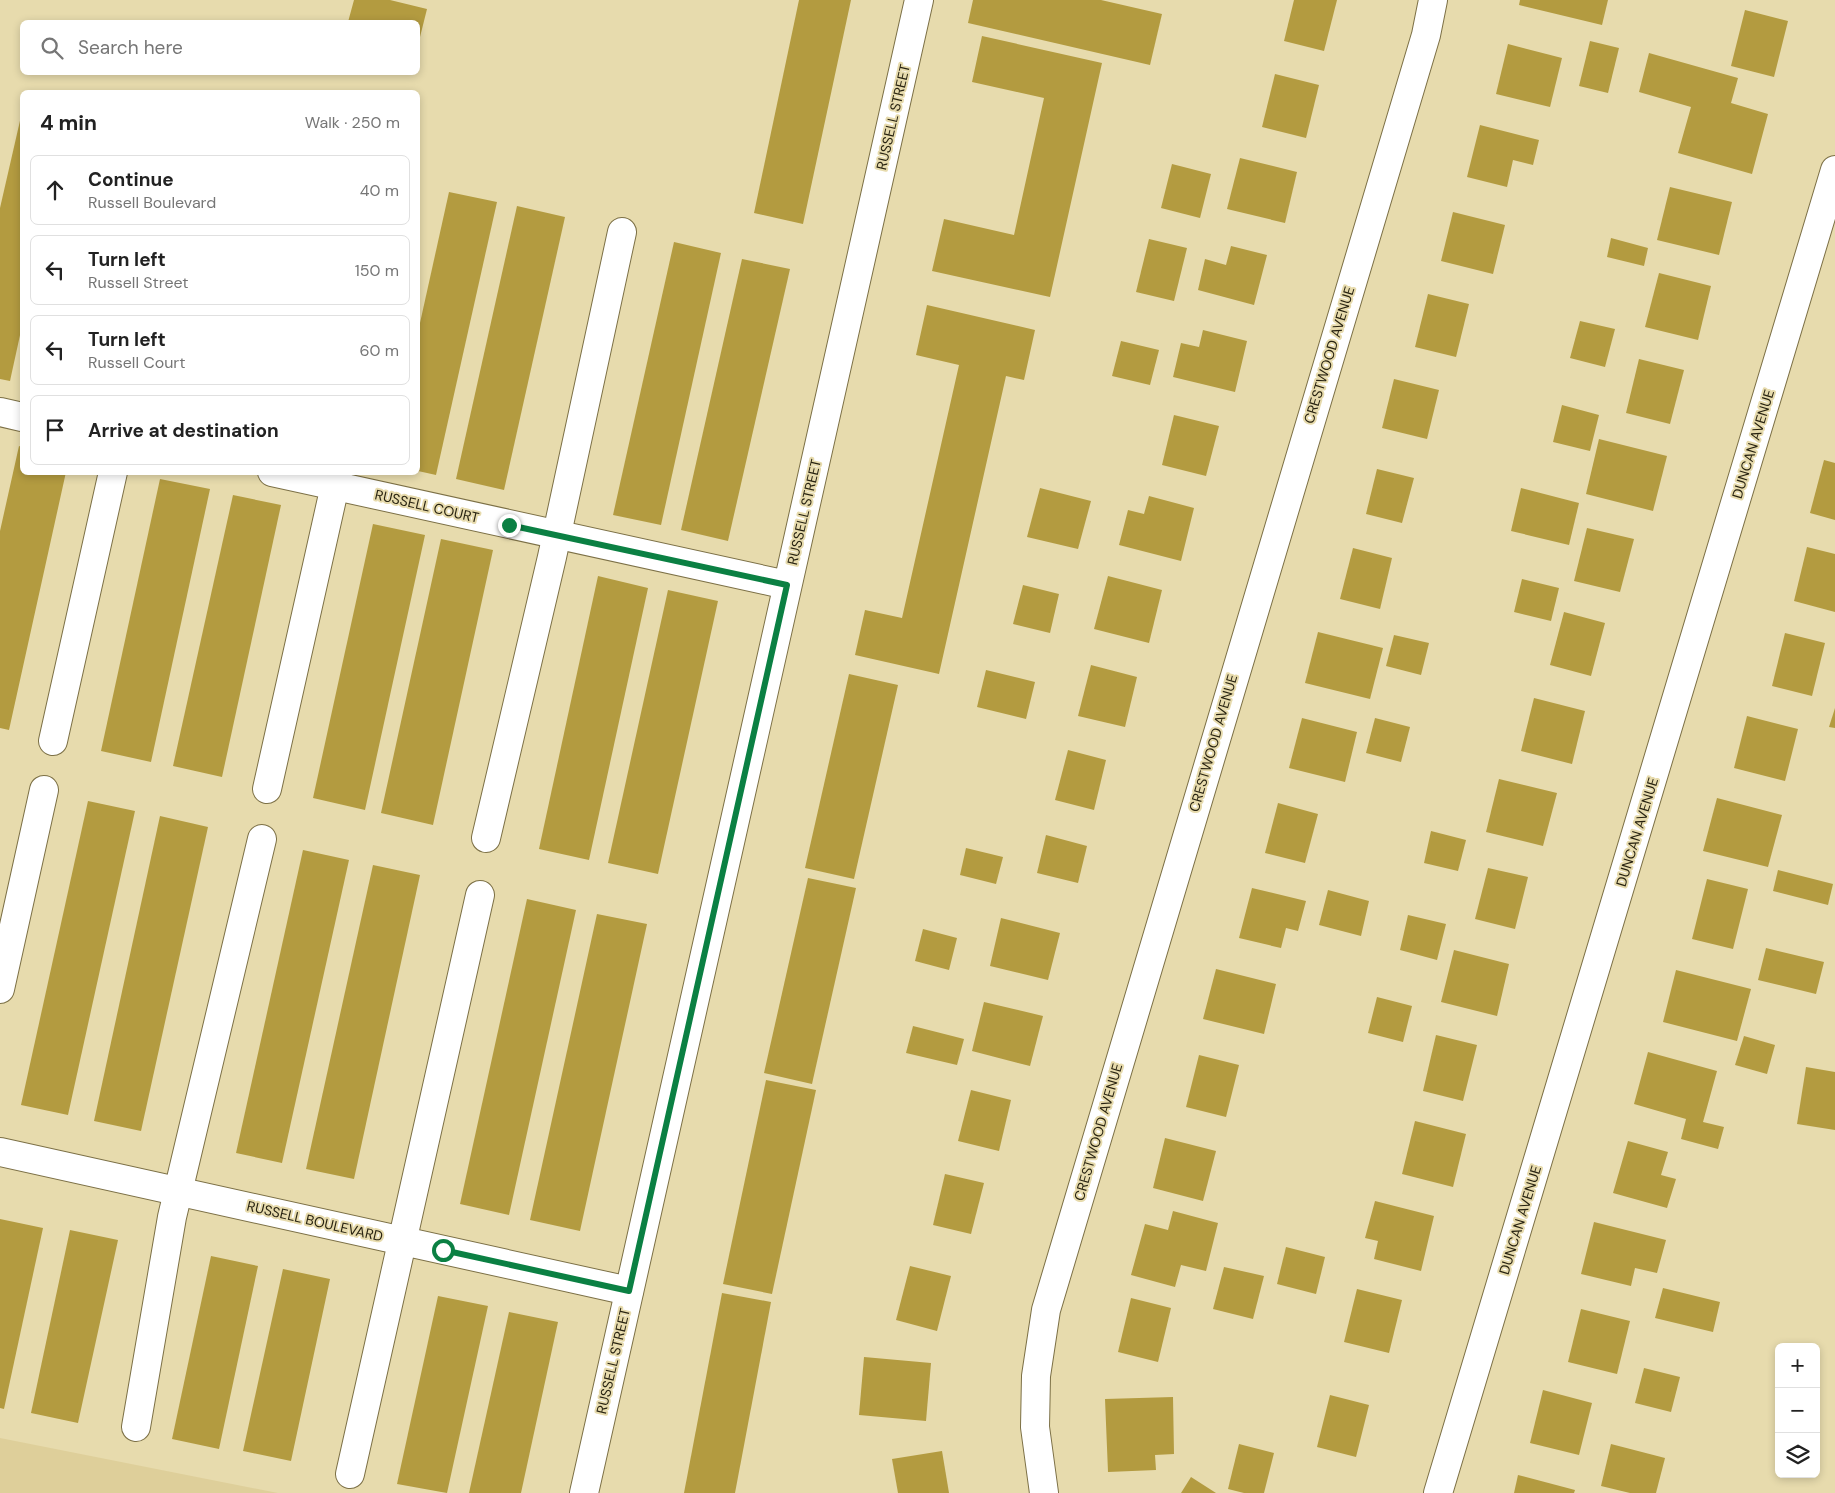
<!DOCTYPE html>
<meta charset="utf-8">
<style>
body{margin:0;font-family:"DM Sans",sans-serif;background:#f6f6f6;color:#222}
.controls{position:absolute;right:15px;bottom:15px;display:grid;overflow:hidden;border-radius:8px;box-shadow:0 2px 8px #0003}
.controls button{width:45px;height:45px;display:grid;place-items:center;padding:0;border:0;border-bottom:1px solid #e0e0e0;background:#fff;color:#222;font:25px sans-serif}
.stop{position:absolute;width:15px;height:15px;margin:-11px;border:4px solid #0b8043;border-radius:50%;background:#fff}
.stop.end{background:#0b8043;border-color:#fff;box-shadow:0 1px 5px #0008}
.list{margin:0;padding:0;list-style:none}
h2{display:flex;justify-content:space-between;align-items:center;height:65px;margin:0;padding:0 20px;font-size:21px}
h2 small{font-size:16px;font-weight:400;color:#767676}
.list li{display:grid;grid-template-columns:32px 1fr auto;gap:15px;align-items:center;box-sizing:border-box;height:70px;margin:0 10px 10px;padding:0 10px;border:1px solid #e0e0e0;border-radius:8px}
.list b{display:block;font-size:19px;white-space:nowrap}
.list p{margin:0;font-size:16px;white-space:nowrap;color:#767676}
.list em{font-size:16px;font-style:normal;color:#767676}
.icon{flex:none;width:28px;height:28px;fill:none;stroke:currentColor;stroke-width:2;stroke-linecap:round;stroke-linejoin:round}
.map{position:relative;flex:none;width:1835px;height:1493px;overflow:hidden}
.search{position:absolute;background:#fff;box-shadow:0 2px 8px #0003;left:20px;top:20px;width:400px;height:55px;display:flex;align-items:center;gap:12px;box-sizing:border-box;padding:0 18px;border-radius:8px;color:#767676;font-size:19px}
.panel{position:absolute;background:#fff;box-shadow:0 2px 8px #0003;left:20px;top:90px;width:400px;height:385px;border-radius:8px}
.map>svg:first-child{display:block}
.built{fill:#decf9a}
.building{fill:#b39b40}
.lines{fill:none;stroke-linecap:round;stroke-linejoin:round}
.minor-casing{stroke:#7c7046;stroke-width:30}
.minor{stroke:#fff;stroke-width:28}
.route{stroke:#0b8043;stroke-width:6}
.labels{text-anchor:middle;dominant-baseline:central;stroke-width:4;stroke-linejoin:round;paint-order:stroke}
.street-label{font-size:14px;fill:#282311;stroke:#e7dbad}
</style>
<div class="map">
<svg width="1835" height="1493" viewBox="0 0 1835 1493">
<rect width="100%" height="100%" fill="#e7dbad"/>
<!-- built -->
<path class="built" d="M0 1438 278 1493H0Z"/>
<!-- building -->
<g class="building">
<path d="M354 0H390L427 9 418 45V22H348Z"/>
<path d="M799 0H851L803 224 754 213Z"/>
<path d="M973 0H1101L1162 14 1150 65 968 23Z"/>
<path d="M1294 0H1337L1324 51 1284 41Z"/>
<path d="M1520 0H1608L1602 25 1519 5Z"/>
<path d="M1745 10 1788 21 1774 77 1731 66Z"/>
<path d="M982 36 1102 63 1050 297 932 271 944 219 1014 235 1044 98 972 82Z"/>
<path d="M1590 41 1619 48 1608 93 1579 86Z"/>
<path d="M1508 44 1562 58 1550 107 1496 94Z"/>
<path d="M1649 53 1738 78 1731 103 1768 114 1752 174 1678 153 1691 107 1639 92Z"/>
<path d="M1275 74 1319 85 1306 138 1262 127Z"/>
<path d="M22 112V326L10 381 0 379V208Z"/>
<path d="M1480 125 1539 140 1533 165 1513 160 1507 187 1467 177Z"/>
<path d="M1240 158 1297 172 1285 223 1227 209Z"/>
<path d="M1172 164 1211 174 1200 218 1161 208Z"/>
<path d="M1670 187 1732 202 1719 255 1657 240Z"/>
<path d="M449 192 497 202 436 475 418 471V332Z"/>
<path d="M517 206 565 217 504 490 456 479Z"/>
<path d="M1453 212 1505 225 1493 274 1441 261Z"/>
<path d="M1611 238 1648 248 1644 266 1607 257Z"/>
<path d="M1149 239 1187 248 1174 301 1136 292Z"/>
<path d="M674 242 721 253 661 525 613 515Z"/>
<path d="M1231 246 1267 255 1254 305 1198 290 1205 259 1226 265Z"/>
<path d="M742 259 790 269 728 541 681 530Z"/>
<path d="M1659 273 1711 286 1698 340 1645 327Z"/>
<path d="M1428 294 1469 304 1456 357 1415 347Z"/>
<path d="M927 305 1035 330 1024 380 1006 376 939 674 855 655 865 610 902 618 959 365 916 355Z"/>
<path d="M1580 321 1615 329 1605 367 1570 358Z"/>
<path d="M1203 330 1247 341 1235 392 1173 377 1181 343 1199 347Z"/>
<path d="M1121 341 1159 350 1150 385 1112 376Z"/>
<path d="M1639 359 1684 370 1670 424 1626 413Z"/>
<path d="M1394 379 1439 390 1427 439 1382 428Z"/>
<path d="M1562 405 1599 415 1590 451 1553 442Z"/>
<path d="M1174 415 1219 426 1206 476 1162 465Z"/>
<path d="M1599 439 1667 456 1653 511 1586 494Z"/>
<path d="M19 446 22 447V472H66L9 730 0 728V531Z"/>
<path d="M1824 460 1835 463V520L1810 513Z"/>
<path d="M1377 469 1414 478 1402 523 1366 514Z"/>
<path d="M160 479 210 489 151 762 101 751Z"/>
<path d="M1040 488 1091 501 1078 549 1027 537Z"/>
<path d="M1521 488 1579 503 1569 545 1511 531Z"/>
<path d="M233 495 281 505 222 777 173 766Z"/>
<path d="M1149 496 1194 508 1181 561 1119 545 1128 510 1144 514Z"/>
<path d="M373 524 425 535 365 810 313 798Z"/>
<path d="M1587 528 1634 539 1620 592 1574 581Z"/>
<path d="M441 539 493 550 433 825 381 813Z"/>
<path d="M1807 547 1835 554V612L1794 601Z"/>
<path d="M1353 548 1392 558 1380 609 1340 599Z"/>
<path d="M598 576 648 588 589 860 539 849Z"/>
<path d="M1108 576 1162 590 1149 643 1094 629Z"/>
<path d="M1522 579 1559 588 1551 621 1514 612Z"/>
<path d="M1023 585 1059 594 1050 633 1013 624Z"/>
<path d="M668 590 718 601 658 874 608 863Z"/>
<path d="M1564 612 1605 623 1591 676 1550 665Z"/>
<path d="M1318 632 1383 648 1370 699 1305 683Z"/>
<path d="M1785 633 1825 643 1812 696 1772 686Z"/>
<path d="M1394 635 1429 643 1421 675 1386 666Z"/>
<path d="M1091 665 1137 677 1125 727 1078 716Z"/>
<path d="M986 670 1035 682 1026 719 977 707Z"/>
<path d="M849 674 898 685 854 879 805 868Z"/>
<path d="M1534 698 1585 711 1572 764 1521 751Z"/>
<path d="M1835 708V728L1829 727Z"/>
<path d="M1747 716 1798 729 1785 781 1734 768Z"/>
<path d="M1302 718 1357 732 1345 782 1289 768Z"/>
<path d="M1375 718 1410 727 1401 762 1366 753Z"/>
<path d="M1068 750 1106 760 1094 810 1055 800Z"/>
<path d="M1499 779 1557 793 1543 846 1486 832Z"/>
<path d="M1717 798 1782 815 1768 867 1703 851Z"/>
<path d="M88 801 135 811 68 1115 21 1105Z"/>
<path d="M1278 803 1318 814 1305 863 1265 853Z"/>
<path d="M160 816 208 827 141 1131 94 1121Z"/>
<path d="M1431 831 1466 840 1458 871 1424 863Z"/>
<path d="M1046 835 1087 846 1078 883 1037 873Z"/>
<path d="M966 848 1003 857 996 884 960 875Z"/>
<path d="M303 850 349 860 282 1163 236 1153Z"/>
<path d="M373 865 420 875 354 1179 306 1169Z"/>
<path d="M1488 868 1528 877 1515 929 1475 919Z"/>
<path d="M1778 870 1833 884 1828 905 1773 891Z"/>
<path d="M808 878 856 888 812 1084 764 1073Z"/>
<path d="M1707 879 1748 889 1733 949 1692 939Z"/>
<path d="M1252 888 1306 901 1298 931 1286 928 1281 948 1239 938Z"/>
<path d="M1328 890 1369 901 1361 936 1319 925Z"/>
<path d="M527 899 576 910 509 1215 460 1204Z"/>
<path d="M597 914 647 924 580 1231 530 1220Z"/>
<path d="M1408 915 1446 924 1437 960 1400 950Z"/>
<path d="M1001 918 1060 933 1048 980 990 966Z"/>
<path d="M923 929 957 938 949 970 915 961Z"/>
<path d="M1766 948 1824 962 1816 994 1758 980Z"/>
<path d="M1454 950 1509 964 1497 1016 1441 1002Z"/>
<path d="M1216 969 1276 984 1264 1034 1203 1019Z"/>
<path d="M1676 970 1751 989 1737 1041 1663 1022Z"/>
<path d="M1377 997 1412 1006 1403 1042 1368 1033Z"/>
<path d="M984 1002 1043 1016 1030 1066 972 1051Z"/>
<path d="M913 1026 964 1039 957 1065 906 1053Z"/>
<path d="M1436 1035 1477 1045 1463 1101 1423 1091Z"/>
<path d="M1744 1036 1775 1045 1767 1074 1735 1065Z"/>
<path d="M1648 1052 1717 1071 1703 1122 1724 1127 1718 1149 1681 1139 1686 1119 1634 1104Z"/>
<path d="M1199 1055 1239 1065 1226 1117 1186 1107Z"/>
<path d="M1806 1067 1835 1072V1130L1797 1124Z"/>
<path d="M766 1080 816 1090 772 1294 723 1284Z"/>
<path d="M971 1090 1011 1100 999 1151 958 1141Z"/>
<path d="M1415 1121 1466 1134 1453 1187 1402 1174Z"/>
<path d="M1165 1138 1216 1151 1203 1201 1153 1188Z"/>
<path d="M1628 1141 1668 1152 1661 1175 1676 1179 1667 1208 1613 1193Z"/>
<path d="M945 1174 984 1183 971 1234 933 1225Z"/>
<path d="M1375 1201 1434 1216 1421 1271 1374 1259 1378 1241 1365 1238Z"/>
<path d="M1173 1211 1218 1223 1206 1271 1181 1265 1175 1287 1131 1275 1145 1224 1168 1230Z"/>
<path d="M0 1219 43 1228 4 1409 0 1408Z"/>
<path d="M1594 1222 1666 1240 1657 1273 1635 1268 1631 1286 1581 1274Z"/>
<path d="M70 1230 118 1240 78 1423 31 1413Z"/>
<path d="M1286 1247 1325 1257 1316 1294 1277 1284Z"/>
<path d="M211 1256 258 1266 219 1449 172 1439Z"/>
<path d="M910 1266 951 1276 937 1331 896 1320Z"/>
<path d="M1224 1267 1264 1276 1253 1319 1213 1309Z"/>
<path d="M283 1269 330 1279 291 1461 243 1451Z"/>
<path d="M1663 1288 1720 1302 1713 1332 1655 1318Z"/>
<path d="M1357 1289 1402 1300 1389 1353 1344 1342Z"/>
<path d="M722 1293 771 1302 735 1493H684Z"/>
<path d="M438 1296 488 1306 447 1493 397 1484Z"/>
<path d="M1131 1298 1171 1308 1158 1362 1118 1352Z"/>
<path d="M1581 1309 1630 1321 1617 1374 1568 1362Z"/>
<path d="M509 1312 558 1322 521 1493H469Z"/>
<path d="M864 1357 931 1363 926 1421 859 1415Z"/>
<path d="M1644 1368 1680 1377 1671 1412 1635 1403Z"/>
<path d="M1543 1390 1592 1403 1579 1455 1530 1443Z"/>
<path d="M1330 1395 1369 1405 1356 1457 1317 1447Z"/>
<path d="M1173 1397 1174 1454 1155 1455 1156 1470 1108 1472 1105 1399Z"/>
<path d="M1239 1444 1274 1453 1264 1493H1244L1228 1489Z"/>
<path d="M1611 1444 1665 1458 1656 1493H1630L1601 1486Z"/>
<path d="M942 1451 949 1493H898L892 1459Z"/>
<path d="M1518 1475 1575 1490 1574 1493H1514Z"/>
<path d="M1191 1477 1216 1493H1181Z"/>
</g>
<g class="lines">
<defs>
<g id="minor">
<path d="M0 412 22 417"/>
<path d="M272 472 787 585"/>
<path d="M53 741 113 472"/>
<path d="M267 789 338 472"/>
<path d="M486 838 552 557 622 232"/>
<path d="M0 989 44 790"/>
<path d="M0 1152 629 1291"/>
<path d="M136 1427 172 1217 262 839"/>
<path d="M350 1474 480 895"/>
<path d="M584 1493 919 0"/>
<path d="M1044 1493 1035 1427 1036 1376 1046 1310 1426 35 1433 0"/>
<path d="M1438 1493 1835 170"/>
</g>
</defs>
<!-- minor casing -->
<use href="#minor" class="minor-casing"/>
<!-- minor -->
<use href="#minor" class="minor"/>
</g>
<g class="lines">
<!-- route -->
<path class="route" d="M443 1250 629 1291 787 585 509 525"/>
</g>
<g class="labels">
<!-- street labels -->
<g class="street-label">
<text transform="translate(893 117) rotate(-77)">RUSSELL STREET</text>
<text transform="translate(1329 355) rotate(-73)">CRESTWOOD AVENUE</text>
<text transform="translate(1753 444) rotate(-73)">DUNCAN AVENUE</text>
<text transform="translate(427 506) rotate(13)">RUSSELL COURT</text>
<text transform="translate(804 512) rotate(-77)">RUSSELL STREET</text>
<text transform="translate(1213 743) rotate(-74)">CRESTWOOD AVENUE</text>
<text transform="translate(1637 832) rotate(-73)">DUNCAN AVENUE</text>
<text transform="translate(1098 1132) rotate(-74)">CRESTWOOD AVENUE</text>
<text transform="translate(1520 1220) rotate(-73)">DUNCAN AVENUE</text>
<text transform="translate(315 1221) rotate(13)">RUSSELL BOULEVARD</text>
<text transform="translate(613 1361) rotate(-77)">RUSSELL STREET</text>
</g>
</g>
</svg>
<div class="controls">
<button>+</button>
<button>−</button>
<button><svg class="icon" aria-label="layers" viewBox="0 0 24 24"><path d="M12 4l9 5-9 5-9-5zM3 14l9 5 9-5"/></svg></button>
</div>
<div class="stop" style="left:443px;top:1250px"></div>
<div class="stop end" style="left:509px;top:525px"></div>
<div class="search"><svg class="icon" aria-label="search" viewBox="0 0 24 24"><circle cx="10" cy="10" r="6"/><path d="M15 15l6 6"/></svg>Search here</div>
<section class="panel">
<h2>4 min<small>Walk · 250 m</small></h2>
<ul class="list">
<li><svg class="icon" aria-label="ahead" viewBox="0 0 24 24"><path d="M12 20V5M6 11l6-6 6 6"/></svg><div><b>Continue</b><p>Russell Boulevard</p></div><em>40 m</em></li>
<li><svg class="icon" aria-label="left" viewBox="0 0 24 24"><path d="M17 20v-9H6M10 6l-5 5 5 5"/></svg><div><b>Turn left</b><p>Russell Street</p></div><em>150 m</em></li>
<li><svg class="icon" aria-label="left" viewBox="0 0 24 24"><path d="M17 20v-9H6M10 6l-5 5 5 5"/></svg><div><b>Turn left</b><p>Russell Court</p></div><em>60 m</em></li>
<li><svg class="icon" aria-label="arrive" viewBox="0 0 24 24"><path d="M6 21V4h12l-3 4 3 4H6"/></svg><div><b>Arrive at destination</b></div></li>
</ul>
</section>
</div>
